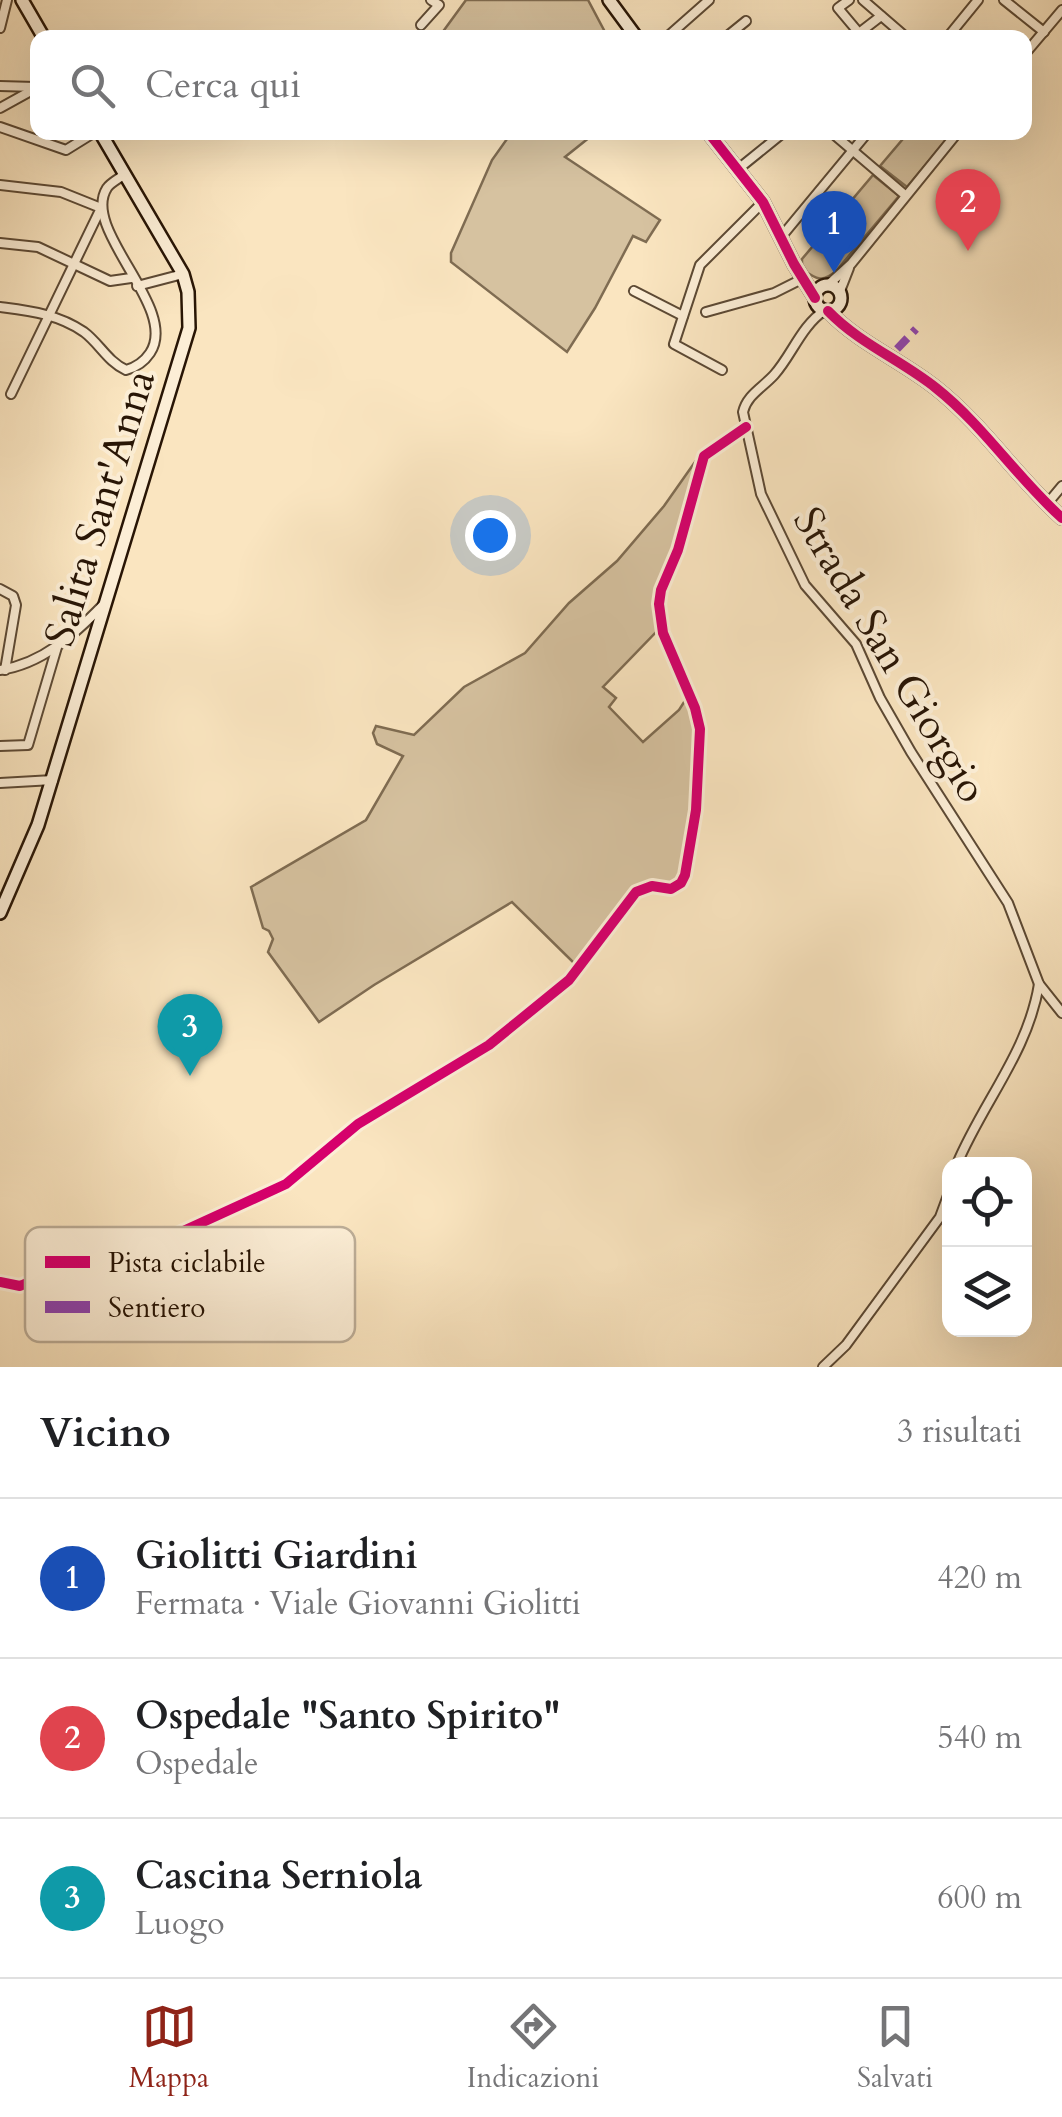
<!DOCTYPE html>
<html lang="it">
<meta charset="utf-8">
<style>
body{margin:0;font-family:Cardo,serif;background:#f6f6f6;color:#202124}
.controls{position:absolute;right:30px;bottom:30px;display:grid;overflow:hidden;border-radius:20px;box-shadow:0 10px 40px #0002}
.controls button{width:90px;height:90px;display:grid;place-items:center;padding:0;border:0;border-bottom:2px solid #e0e0e0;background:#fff;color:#202124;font:50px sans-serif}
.you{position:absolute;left:490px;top:535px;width:35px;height:35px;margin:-25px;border:8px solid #fff;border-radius:50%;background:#1a73e8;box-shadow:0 0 0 15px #1a73e833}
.badge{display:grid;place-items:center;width:65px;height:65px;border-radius:50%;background:#8f2418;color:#fff;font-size:32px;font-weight:700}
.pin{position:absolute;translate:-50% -82px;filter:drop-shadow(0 2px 5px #0008)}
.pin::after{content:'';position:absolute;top:52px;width:35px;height:30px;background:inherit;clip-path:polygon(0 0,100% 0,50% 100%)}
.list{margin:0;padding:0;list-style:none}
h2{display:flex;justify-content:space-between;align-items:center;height:130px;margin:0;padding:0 40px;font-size:42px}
h2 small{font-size:32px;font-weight:400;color:#757577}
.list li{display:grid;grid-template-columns:65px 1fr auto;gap:30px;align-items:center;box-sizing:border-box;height:160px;padding:0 40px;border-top:2px solid #e0e0e0}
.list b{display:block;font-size:38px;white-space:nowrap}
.list p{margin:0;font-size:32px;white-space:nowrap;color:#757577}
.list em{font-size:32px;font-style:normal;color:#757577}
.icon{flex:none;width:55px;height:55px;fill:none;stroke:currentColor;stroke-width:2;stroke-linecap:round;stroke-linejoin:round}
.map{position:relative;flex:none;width:1062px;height:1367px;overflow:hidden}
.search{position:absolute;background:#fff;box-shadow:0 10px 40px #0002;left:30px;right:30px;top:30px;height:110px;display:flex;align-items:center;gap:25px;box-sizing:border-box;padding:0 35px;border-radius:20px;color:#757577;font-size:38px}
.sheet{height:610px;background:#fff}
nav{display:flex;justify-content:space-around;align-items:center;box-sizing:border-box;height:140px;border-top:2px solid #e0e0e0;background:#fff;font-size:28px;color:#757577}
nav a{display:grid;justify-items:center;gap:5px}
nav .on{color:#8f2418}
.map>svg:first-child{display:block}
.green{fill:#d6c2a0;stroke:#7f6c52;stroke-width:2.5}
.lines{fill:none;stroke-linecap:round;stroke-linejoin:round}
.street-casing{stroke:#5c4934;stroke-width:12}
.secondary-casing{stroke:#281505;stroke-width:16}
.street{stroke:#fceed6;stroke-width:8}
.secondary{stroke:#fceed6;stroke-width:11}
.quiet{stroke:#8e44ad;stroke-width:8;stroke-dasharray:15 8;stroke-linecap:butt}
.cycleway-casing{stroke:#fceed6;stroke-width:16}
.cycleway{stroke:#d6006c;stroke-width:10}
.labels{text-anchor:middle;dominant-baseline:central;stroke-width:8;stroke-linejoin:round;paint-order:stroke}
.street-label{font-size:42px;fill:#281505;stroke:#fceed6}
.key{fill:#fceed6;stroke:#bcad97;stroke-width:2.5}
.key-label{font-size:28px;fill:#281505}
</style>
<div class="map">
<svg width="1062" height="1367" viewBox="0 0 1062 1367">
<rect width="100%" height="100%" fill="#fae5c0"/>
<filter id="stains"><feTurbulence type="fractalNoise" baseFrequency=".002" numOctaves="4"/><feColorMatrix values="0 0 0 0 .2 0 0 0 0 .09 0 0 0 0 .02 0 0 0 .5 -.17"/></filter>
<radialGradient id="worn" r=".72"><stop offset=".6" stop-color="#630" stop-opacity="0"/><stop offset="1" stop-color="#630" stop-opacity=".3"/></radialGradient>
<!-- green -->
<g class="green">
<path d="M466 0H588L605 32 602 38 439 37Z"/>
<path d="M500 133H595L565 157 660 220 646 242 633 236 595 308 567 352 451 262V253L492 160 507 139Z"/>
<path d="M908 133H952L907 187 880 166Z"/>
<path d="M873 175 899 196 837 270C823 283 817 280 802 269V259Z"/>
<path d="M702 452 674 549 657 588 658 630 603 687 616 698 609 707 643 742 679 710 688 696C702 756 692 814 682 874L674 885 650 883 634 891 614 912 577 966 512 902 374 985 319 1022 268 952 273 939 269 931 263 928 251 887 366 820 403 756 377 744 373 733 376 726 414 735 464 687 525 653 569 603 617 561 664 506Z"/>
</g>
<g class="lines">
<defs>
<g id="street">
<path d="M849 0 838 8 859 33 881 16"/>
<path d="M863 0 907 38"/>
<path d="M1004 0 1044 32"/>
<path d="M421 25 439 5 431 0"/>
<path d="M0 28 7 0"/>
<path d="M666 38 709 0"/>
<path d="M725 38 746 21"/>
<path d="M947 38 978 0"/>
<path d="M1024 55 1062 10"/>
<path d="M0 86 35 87"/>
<path d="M0 108 38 87"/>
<path d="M0 127 66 150 95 132"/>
<path d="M831 132 905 195"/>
<path d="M737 170 784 132"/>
<path d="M0 185 61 192 101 208 11 394"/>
<path d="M782 236 868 132"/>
<path d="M0 243 38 247 110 281 131 278"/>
<path d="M828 285 851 264 958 132"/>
<path d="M137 286 183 274"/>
<path d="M634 291 683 316"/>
<path d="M840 291 849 268"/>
<path d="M0 307C30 311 58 314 84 332 99 343 108 362 126 370 137 367 144 362 150 353 180 308 80 230 107 188 110 183 120 178 125 174"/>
<path d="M825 310C801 326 792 355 774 375 762 388 747 395 743 412L761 494 805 585 856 644 880 698 911 752 1008 903 1039 984 1062 1013"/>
<path d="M706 312 774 293 802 279"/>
<path d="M722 370 674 344 700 265 763 202"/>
<path d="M1047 504 1062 486"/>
<path d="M0 589 13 596 16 605 5 670"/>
<path d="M0 670C42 664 75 634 103 605"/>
<path d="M0 746 28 745 57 647"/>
<path d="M0 783 53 780"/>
<path d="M957 1164C983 1102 1028 1052 1039 984"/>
<path d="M0 1282 20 1286 75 1262 133 1254 286 1184 358 1124 489 1045 569 980 636 892 652 886 671 889 681 883 685 875 696 810 700 729 695 708 663 633 659 604 661 590 678 550 704 456 746 427"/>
<path d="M823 1367 846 1345 940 1217 950 1190"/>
</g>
<g id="secondary">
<path d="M22 0 44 38"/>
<path d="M609 0 637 38"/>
<path d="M708 132 763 202 794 264 815 298"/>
<circle cx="828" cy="298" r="13"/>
<path d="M828 311C860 344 901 360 936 388 984 426 1017 478 1062 518"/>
<path d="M0 913 38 825 189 328 188 292 183 274 100 132"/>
</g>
</defs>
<!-- street casing -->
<use href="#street" class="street-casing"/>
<!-- secondary casing -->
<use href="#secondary" class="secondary-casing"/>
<!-- street -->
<use href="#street" class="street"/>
<!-- secondary -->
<use href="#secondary" class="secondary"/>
<!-- quiet -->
<path class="quiet" d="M897 349 916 329"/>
<defs>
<g id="cycleway">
<path d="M708 132 763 202 794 264 815 298"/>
<path d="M828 311C860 344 901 360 936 388 984 426 1017 478 1062 518"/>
<path d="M0 1282 20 1286 75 1262 133 1254 286 1184 358 1124 489 1045 569 980 636 892 652 886 671 889 681 883 685 875 696 810 700 729 695 708 663 633 659 604 661 590 678 550 704 456 746 427"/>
</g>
</defs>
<!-- cycleway casing -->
<use href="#cycleway" class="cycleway-casing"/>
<!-- cycleway -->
<use href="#cycleway" class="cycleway"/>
</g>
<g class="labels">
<!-- street labels -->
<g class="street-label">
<text transform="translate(100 508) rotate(-73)">Salita Sant'Anna</text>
<text transform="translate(890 655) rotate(59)">Strada San Giorgio</text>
</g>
</g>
<!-- legend -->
<rect x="25" y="1227" width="330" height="115" rx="15" class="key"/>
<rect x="45" y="1256" width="45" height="12" fill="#d6006c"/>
<rect x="45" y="1301" width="45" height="12" fill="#8e44ad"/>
<g class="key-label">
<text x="108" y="1272">Pista ciclabile</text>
<text x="108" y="1317">Sentiero</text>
</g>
<rect width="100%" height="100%" filter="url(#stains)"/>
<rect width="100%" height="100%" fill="url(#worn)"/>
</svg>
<div class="controls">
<button><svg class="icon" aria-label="locate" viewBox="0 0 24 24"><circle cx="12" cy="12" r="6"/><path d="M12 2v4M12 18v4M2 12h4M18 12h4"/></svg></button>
<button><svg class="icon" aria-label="layers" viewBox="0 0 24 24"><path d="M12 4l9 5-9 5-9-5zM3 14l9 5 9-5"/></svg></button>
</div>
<div class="you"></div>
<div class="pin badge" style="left:834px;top:273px;background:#1a4fb4">1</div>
<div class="pin badge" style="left:968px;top:251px;background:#e0444e">2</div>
<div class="pin badge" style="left:190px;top:1076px;background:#0f9aa8">3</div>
<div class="search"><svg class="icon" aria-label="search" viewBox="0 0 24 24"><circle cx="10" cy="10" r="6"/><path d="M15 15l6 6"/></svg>Cerca qui</div>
</div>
<section class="sheet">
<h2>Vicino<small>3 risultati</small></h2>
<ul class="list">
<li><span class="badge" style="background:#1a4fb4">1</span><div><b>Giolitti Giardini</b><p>Fermata · Viale Giovanni Giolitti</p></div><em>420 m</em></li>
<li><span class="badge" style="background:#e0444e">2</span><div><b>Ospedale &quot;Santo Spirito&quot;</b><p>Ospedale</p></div><em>540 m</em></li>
<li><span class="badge" style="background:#0f9aa8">3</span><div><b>Cascina Serniola</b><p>Luogo</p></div><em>600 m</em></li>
</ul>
</section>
<nav>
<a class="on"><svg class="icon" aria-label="map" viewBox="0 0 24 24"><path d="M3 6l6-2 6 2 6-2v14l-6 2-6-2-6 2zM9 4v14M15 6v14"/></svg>Mappa</a>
<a><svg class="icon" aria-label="directions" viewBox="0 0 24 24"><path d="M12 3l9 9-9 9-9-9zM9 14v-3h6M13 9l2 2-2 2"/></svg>Indicazioni</a>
<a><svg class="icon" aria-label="saved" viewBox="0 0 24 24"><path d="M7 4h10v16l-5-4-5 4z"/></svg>Salvati</a>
</nav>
